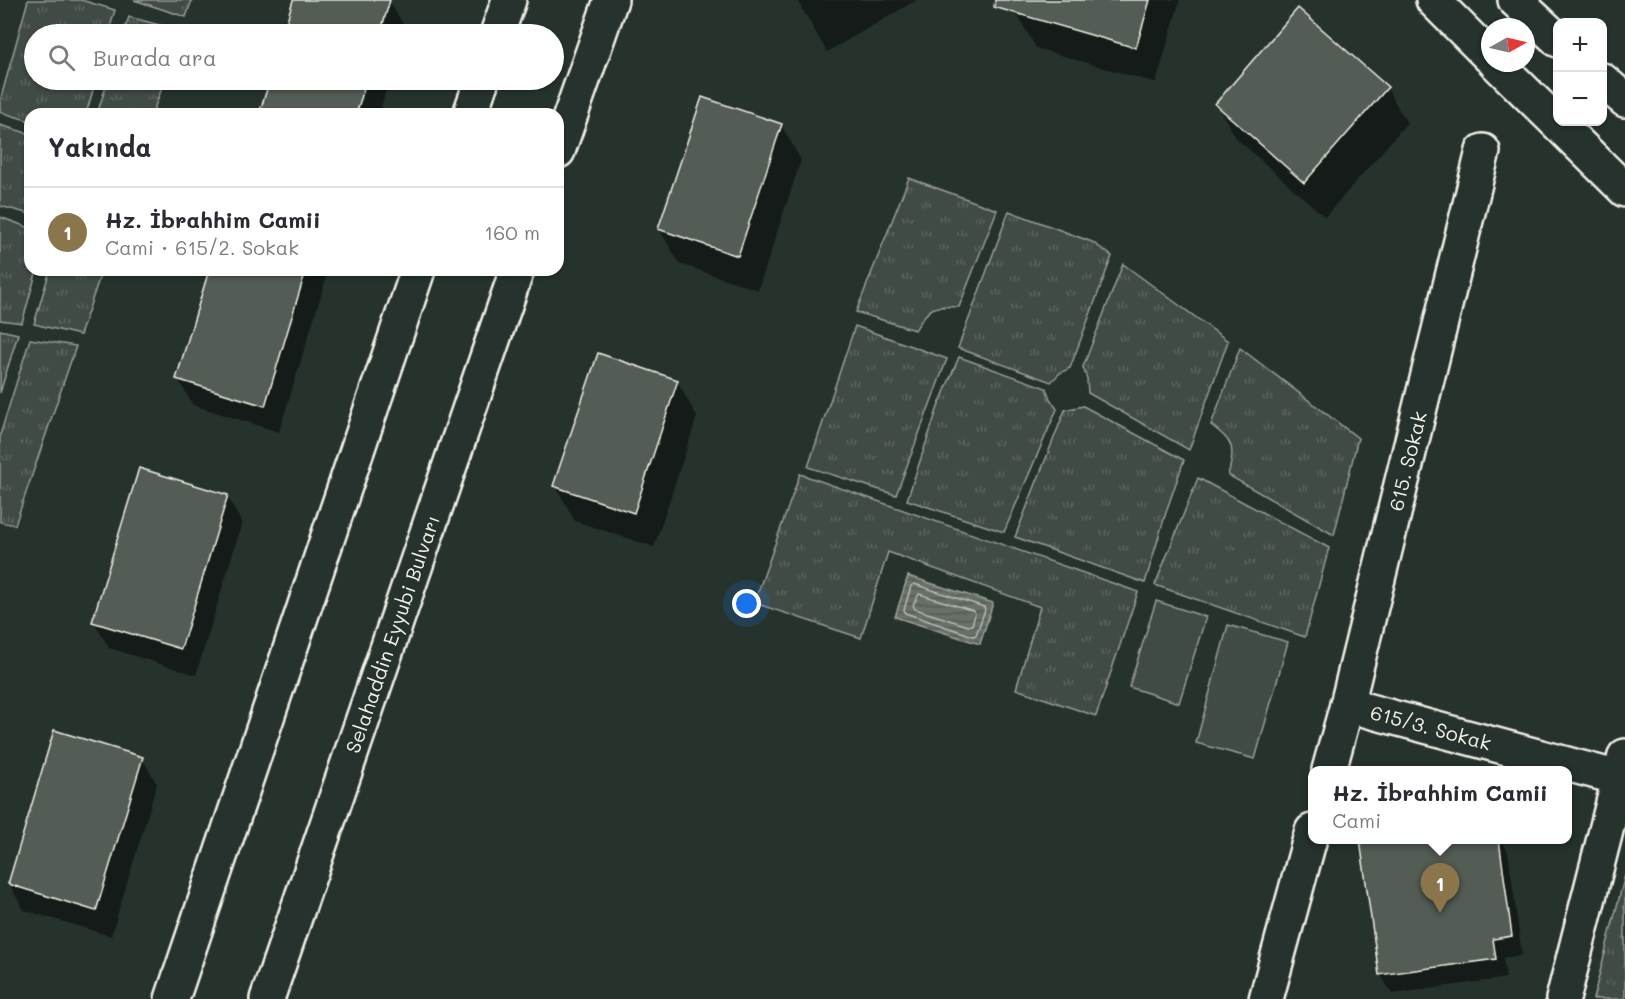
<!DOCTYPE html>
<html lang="tr">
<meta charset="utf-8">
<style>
body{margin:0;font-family:Mali,sans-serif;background:#f2f2f3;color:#2b2b33}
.controls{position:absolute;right:18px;top:18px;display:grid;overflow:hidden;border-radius:12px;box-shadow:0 2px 4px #0004}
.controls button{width:54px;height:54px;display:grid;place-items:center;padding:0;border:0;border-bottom:2px solid #e1e1e2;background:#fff;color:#2b2b33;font:30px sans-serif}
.compass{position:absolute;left:1481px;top:18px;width:54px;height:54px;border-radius:50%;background:#fff;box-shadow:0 2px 4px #0004;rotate:82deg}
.you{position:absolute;left:747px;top:604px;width:21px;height:21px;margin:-15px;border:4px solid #fff;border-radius:50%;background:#1a73e8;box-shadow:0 0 0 9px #1a73e833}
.badge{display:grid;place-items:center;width:39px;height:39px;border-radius:50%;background:#8a764a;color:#fff;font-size:20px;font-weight:700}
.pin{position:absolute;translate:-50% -50px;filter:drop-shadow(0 2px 3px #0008)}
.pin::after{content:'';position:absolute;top:32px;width:21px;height:18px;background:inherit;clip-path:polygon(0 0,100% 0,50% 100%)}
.popup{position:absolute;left:1308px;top:766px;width:264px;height:78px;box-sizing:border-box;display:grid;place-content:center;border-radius:12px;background:#fff;filter:drop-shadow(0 2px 4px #0005);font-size:20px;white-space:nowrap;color:#7c7c81}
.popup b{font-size:22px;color:#2b2b33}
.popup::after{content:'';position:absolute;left:50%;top:100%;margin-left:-12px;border:12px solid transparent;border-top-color:#fff}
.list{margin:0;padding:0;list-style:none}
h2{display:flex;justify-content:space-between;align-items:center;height:78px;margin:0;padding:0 24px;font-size:26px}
h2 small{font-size:20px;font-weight:400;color:#7c7c81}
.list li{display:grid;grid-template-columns:39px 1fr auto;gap:18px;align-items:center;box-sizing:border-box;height:90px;padding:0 24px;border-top:2px solid #e1e1e2}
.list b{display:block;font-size:22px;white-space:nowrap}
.list p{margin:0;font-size:20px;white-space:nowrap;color:#7c7c81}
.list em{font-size:20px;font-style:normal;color:#7c7c81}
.icon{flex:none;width:33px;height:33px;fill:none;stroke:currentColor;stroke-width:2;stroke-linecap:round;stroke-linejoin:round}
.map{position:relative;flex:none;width:1625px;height:999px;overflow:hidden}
.search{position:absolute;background:#fff;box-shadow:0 2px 4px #0004;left:24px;top:24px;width:540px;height:66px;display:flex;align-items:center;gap:15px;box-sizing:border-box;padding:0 21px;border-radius:33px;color:#7c7c81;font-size:22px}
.panel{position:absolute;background:#fff;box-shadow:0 2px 4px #0004;left:24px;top:108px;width:540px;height:168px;border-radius:18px}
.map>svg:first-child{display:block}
.grass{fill:url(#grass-tufts);stroke:#9a9e96;stroke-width:1.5}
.garden{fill:#414b45;stroke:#9a9e96;stroke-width:1.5}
.water{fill:url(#water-rules);stroke:#9fa39b;stroke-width:1.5}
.shadow{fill:#0007}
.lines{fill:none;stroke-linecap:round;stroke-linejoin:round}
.shore{stroke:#bcbdb5;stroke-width:1.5}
.building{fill:#525c55;stroke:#f4f1e8;stroke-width:1.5}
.street-casing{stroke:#f4f1e8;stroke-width:38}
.secondary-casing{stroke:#f4f1e8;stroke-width:38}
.primary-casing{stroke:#f4f1e8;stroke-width:38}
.street{stroke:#26332d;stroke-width:33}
.secondary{stroke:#26332d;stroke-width:33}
.primary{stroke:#26332d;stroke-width:33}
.labels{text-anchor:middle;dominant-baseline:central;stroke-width:5;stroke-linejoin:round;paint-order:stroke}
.street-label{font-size:20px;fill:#f4f1e8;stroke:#26332d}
</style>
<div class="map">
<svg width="1625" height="999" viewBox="0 0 1625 999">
<defs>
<pattern id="grass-tufts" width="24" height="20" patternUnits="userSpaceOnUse" patternTransform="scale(1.5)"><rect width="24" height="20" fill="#414b45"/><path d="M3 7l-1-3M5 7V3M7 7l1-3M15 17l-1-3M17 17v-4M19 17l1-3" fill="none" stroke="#5d6560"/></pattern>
<pattern id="water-rules" width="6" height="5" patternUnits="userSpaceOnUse" patternTransform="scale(1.5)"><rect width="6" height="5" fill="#676f68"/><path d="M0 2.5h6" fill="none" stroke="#565a55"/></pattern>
</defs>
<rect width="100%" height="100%" fill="#26332d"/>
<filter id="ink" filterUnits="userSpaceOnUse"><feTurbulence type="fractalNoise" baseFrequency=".0167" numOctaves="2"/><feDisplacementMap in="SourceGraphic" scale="12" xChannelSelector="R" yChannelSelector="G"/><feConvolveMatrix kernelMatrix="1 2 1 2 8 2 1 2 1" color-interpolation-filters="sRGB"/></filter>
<g filter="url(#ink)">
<!-- grass -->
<g class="grass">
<path d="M28 0H81L115 10 108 34H34V80H96L86 114H30V121L0 112V101Z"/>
<path d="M134 0H192L186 17Z"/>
<path d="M129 17 183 31 182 34H123Z"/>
<path d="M108 80H165L152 114H97Z"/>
<path d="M0 125 30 134V214L0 206Z"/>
<path d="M909 178 997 210 959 307C931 305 930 307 915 330L856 312Z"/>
<path d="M1009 211 1092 242 1112 256 1070 368 1060 373 1051 382 958 348Z"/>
<path d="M0 217 30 228V270H37L22 323 0 320Z"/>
<path d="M1123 264 1228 341 1189 450 1088 393 1087 379 1083 367Z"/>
<path d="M50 270H102L80 335 34 324Z"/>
<path d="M855 326 947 359 896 495 808 467Z"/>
<path d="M0 330 18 334 0 393Z"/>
<path d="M30 339 76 346 15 525 0 522V435Z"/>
<path d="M1240 348 1358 438 1334 535 1228 475C1236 447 1233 442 1211 425Z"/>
<path d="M959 357 1046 388 1050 399 1057 409 1004 532 907 500 938 407Z"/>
<path d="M1083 406 1184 460 1167 509 1145 583 1015 537 1065 410Z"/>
<path d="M800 474 1138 592 1096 716 1016 689 1040 607 888 552 861 638 754 603Z"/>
<path d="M1198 478 1329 548 1305 637 1155 585Z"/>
<path d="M1625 875V999H1593Z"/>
</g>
<!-- garden -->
<g class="garden">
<path d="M1156 601 1206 617 1179 703 1129 687Z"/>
<path d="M1228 625 1288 642 1255 759 1196 743Z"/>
</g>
<!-- water -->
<path class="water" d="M908 576 993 603 980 644 895 617Z"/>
<!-- shadow -->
<g class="shadow">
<path d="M295 0H385L389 1 405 27 402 34H285Z"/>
<path d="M797 0H917L827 52Z"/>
<path d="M1020 0H1180L1156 83 1036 48 1016 13Z"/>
<path d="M271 80H389L379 114H261Z"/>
<path d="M1387 88 1407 123 1325 217 1237 139 1216 104Z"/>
<path d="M781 125 801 160 758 290 680 264 659 229Z"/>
<path d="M211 270H320L326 279 279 432 193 405 178 379Z"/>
<path d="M677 381 697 417 654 547 575 521 555 485Z"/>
<path d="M227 496 242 523 196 675 109 648 94 622Z"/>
<path d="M142 758 157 784 111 936 24 910 9 884Z"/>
<path d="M1362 840H1501L1508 852 1522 955 1503 958 1506 978 1392 994 1381 975Z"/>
</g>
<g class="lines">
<!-- shore -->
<g class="shore">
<path d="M914 584 984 607 985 610 976 635 973 636 905 613 904 610 911 586Z"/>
<path d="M919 594 974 611 975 614 972 625 968 626 915 609 913 605Z"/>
</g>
</g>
<!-- building -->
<g class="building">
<path d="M293 0H390L380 34H283Z"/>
<path d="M995 0H1150L1136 48 994 7Z"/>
<path d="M1298 8 1388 87 1304 183 1215 104Z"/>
<path d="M270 80H367L356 114H259Z"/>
<path d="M702 97 782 124 738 256 658 229Z"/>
<path d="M209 270H306L265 406 176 379Z"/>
<path d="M598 353 678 380 634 513 553 486Z"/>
<path d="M139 468 228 495 181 649 92 622Z"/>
<path d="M54 730 143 757 96 911 8 884Z"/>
<path d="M1360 840H1499L1512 936 1493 939 1496 959 1379 975Z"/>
</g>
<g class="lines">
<defs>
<g id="street">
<path d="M1347 705 1619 778"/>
<path d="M1329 770 1347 705 1483 151"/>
<path d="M1266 999 1312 831"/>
<path d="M1563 999 1625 756"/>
</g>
<g id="secondary">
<path d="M1433 0 1490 57"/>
<path d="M1515 0 1558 40"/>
<path d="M1496 63 1625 190"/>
<path d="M1602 80 1625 100"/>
</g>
<g id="primary">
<path d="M497 34 509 0"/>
<path d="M470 114 482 80"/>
<path d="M558 151 611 0"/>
<path d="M172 999 418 270"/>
<path d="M267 999 517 270"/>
</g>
</defs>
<!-- street casing -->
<use href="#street" class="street-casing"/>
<!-- secondary casing -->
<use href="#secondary" class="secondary-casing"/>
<!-- primary casing -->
<use href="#primary" class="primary-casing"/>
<!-- street -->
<use href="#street" class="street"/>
<!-- secondary -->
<use href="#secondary" class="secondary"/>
<!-- primary -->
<use href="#primary" class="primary"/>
</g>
</g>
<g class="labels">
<!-- street labels -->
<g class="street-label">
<text transform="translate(1407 461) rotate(-76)">615. Sokak</text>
<text transform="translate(392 634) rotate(-71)">Selahaddin Eyyubi Bulvarı</text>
<text transform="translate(1431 727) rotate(15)">615/3. Sokak</text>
</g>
</g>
</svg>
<div class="controls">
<button>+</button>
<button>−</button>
</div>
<svg class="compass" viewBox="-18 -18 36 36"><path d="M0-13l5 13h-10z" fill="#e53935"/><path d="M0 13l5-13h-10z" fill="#7c7c81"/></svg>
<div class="you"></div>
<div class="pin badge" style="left:1440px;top:913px">1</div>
<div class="popup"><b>Hz. İbrahhim Camii</b>Cami</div>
<div class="search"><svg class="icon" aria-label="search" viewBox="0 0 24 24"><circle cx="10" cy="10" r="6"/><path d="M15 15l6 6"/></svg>Burada ara</div>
<section class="panel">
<h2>Yakında<small></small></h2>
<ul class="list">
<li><span class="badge">1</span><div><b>Hz. İbrahhim Camii</b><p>Cami · 615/2. Sokak</p></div><em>160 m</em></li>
</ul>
</section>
</div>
